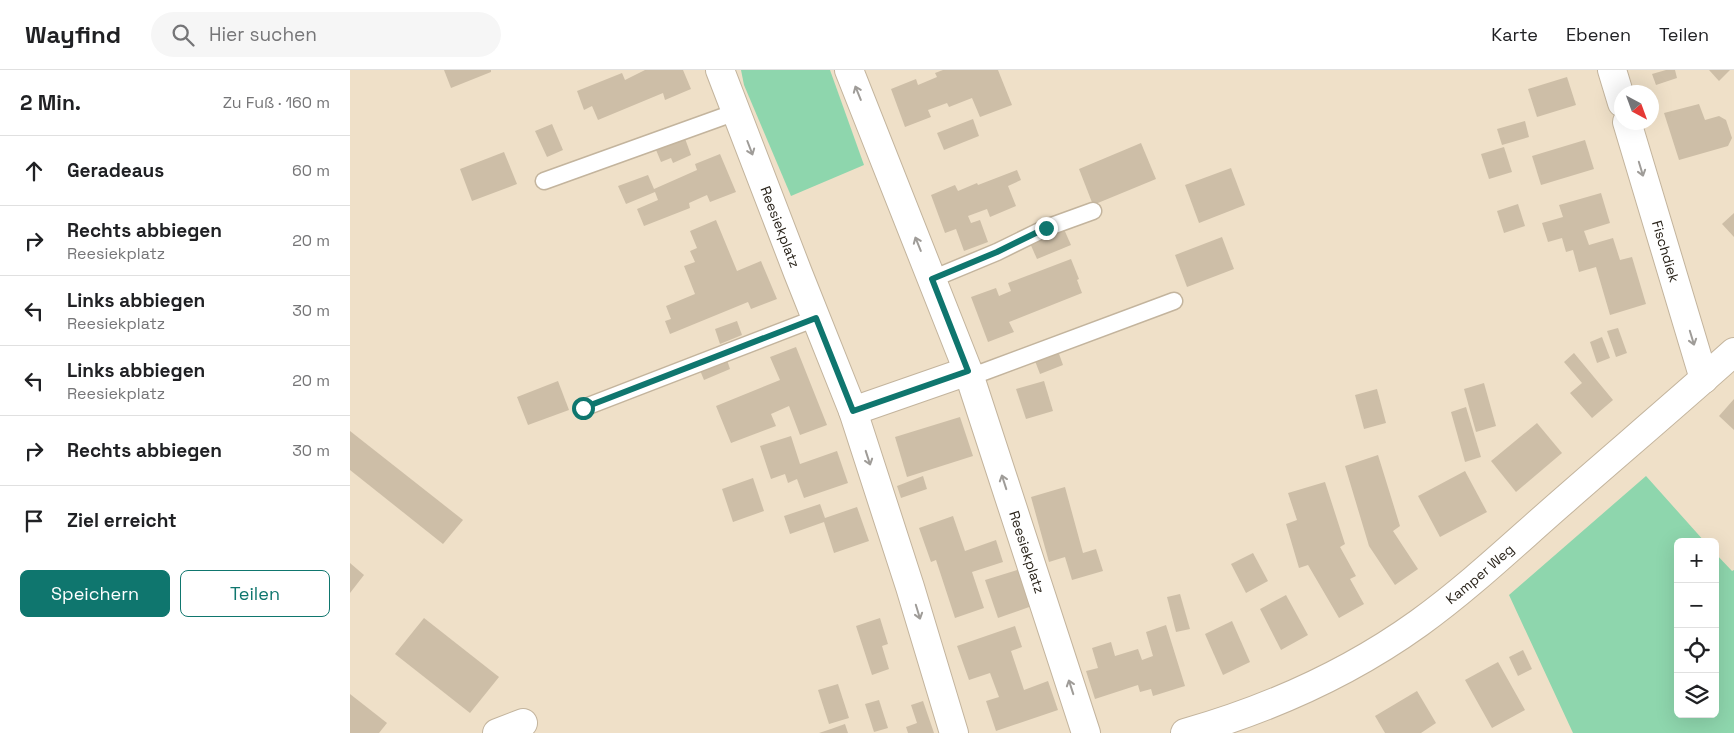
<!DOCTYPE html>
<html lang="de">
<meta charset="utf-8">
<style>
body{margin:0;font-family:"Space Grotesk",sans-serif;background:#f6f6f6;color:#202124}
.controls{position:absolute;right:15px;bottom:15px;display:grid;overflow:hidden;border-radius:8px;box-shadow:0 5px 20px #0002}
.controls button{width:45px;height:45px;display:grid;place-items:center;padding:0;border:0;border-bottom:1px solid #e0e0e0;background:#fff;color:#202124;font:25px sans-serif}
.compass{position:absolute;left:1264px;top:15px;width:45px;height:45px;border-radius:50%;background:#fff;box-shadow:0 5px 20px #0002;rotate:139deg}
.stop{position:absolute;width:15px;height:15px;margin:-11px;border:4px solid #0f766e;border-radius:50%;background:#fff}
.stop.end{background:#0f766e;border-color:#fff;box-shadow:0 1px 5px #0008}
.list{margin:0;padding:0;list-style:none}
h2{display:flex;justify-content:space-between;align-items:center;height:65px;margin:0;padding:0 20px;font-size:21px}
h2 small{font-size:16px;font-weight:400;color:#757577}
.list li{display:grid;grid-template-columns:32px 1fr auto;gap:15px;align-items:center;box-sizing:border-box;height:70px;padding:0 20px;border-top:1px solid #e0e0e0}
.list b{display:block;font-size:19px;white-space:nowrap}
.list p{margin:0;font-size:16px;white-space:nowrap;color:#757577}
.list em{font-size:16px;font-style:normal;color:#757577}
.actions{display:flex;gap:10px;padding:15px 20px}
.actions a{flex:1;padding:11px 0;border:1px solid #0f766e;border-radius:8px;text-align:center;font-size:18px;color:#0f766e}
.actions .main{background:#0f766e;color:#fff}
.icon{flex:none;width:28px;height:28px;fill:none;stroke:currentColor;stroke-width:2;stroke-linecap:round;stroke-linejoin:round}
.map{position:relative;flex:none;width:1384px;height:663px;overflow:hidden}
header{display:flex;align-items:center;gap:30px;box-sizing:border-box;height:70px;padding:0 25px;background:#fff;border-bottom:1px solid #e0e0e0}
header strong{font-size:24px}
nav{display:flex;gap:28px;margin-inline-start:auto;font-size:18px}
.search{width:350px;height:45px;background:#f6f6f6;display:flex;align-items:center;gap:12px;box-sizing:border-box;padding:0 18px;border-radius:28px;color:#757577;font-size:19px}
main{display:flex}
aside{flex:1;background:#fff}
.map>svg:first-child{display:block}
.green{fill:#8ed6ad}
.building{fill:#cdbea7}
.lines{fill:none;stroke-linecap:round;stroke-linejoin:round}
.service-casing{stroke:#c3b49d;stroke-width:19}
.minor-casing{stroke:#c3b49d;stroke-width:30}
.secondary-casing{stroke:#c3b49d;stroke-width:30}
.service{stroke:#fff;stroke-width:16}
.minor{stroke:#fff;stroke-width:28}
.secondary{stroke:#fff;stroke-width:28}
.oneway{stroke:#9f9c98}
.route{stroke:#0f766e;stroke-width:6}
.labels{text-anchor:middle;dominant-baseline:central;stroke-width:4.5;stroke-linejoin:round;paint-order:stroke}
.street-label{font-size:14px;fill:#29231a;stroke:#fdedd5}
</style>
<header>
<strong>Wayfind</strong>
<div class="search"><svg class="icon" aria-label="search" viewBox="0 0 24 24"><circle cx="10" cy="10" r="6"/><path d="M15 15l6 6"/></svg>Hier suchen</div>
<nav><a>Karte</a><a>Ebenen</a><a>Teilen</a></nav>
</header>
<main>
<aside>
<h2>2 Min.<small>Zu Fuß · 160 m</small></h2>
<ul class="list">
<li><svg class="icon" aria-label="ahead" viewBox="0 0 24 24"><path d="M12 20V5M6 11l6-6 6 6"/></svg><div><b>Geradeaus</b></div><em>60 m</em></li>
<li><svg class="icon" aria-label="right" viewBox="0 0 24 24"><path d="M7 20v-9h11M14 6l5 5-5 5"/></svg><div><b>Rechts abbiegen</b><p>Reesiekplatz</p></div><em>20 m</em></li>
<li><svg class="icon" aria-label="left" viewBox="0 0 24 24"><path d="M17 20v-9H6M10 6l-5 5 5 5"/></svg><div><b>Links abbiegen</b><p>Reesiekplatz</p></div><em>30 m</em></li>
<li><svg class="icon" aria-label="left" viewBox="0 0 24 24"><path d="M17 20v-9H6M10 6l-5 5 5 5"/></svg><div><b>Links abbiegen</b><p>Reesiekplatz</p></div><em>20 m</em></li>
<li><svg class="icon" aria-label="right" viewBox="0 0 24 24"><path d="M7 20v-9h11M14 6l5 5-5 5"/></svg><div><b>Rechts abbiegen</b></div><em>30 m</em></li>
<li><svg class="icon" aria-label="arrive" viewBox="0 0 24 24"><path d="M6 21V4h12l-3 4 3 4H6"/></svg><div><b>Ziel erreicht</b></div></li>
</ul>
<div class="actions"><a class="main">Speichern</a><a>Teilen</a></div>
</aside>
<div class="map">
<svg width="1384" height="663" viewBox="0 0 1384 663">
<rect width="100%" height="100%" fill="#efe0c8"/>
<!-- green -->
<g class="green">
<path d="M391 0H480L514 95 441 126 394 15Z"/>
<path d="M1296 406 1355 472H1328V644H1365V483L1382 501 1384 500V663H1223L1159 525Z"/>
</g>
<!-- building -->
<g class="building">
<path d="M94 0H141V2L101 18Z"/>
<path d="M295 0H333L341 19 315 30 313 23 248 50 242 36 234 40 227 21 272 3 275 10Z"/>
<path d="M593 0H648L662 35 630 47 622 28 599 37 597 33 578 40 581 47 555 57 541 19 566 9 568 15 587 7 585 3Z"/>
<path d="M1316 0H1325L1327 8 1306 15 1302 4Z"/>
<path d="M1359 0H1380L1369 11Z"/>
<path d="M1217 7 1226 35 1187 47 1178 19Z"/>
<path d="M1349 34 1355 50 1369 46 1376 50 1382 68 1378 76 1329 90 1314 43Z"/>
<path d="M623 49 629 66 594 80 587 63Z"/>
<path d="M1175 51 1179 67 1152 75 1147 59Z"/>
<path d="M202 54 213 80 197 87 185 61Z"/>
<path d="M333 63 341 85 323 93 321 88 311 92 304 75Z"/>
<path d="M1235 70 1244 99 1191 115 1182 86Z"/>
<path d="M791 73 806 109 743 135 729 99Z"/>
<path d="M1154 77 1162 102 1139 109 1131 84Z"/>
<path d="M154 82 167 114 122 131 110 99Z"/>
<path d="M370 84 386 122 360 132 357 125 339 133 340 138 294 156 287 139 308 130 305 122 276 134 268 116 298 105 304 119 347 100 345 94Z"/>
<path d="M881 98 895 135 849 153 835 115Z"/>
<path d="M667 100 671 110 658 116 666 136 640 147 637 139 618 146 621 153 630 150 638 172 614 181 606 159 595 163 581 125 605 115 608 121 627 113 628 115Z"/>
<path d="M1251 123 1260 153 1234 161 1239 175 1263 168 1270 190 1282 187 1296 234 1260 245 1246 197 1229 202 1223 180 1216 182 1212 168 1198 172 1192 153 1213 147 1209 135Z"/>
<path d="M1168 134 1175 156 1154 163 1147 141Z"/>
<path d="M1384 143V167L1372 154Z"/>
<path d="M366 150 387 201 411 191 427 229 401 239 398 232 320 264 315 251 321 249 316 236 345 224 334 196 345 192 340 181 347 178 340 161Z"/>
<path d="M713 157 721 175 687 189 679 171Z"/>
<path d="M872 167 884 199 837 217 825 185Z"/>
<path d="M721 189 729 209 727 210 732 223 659 252 664 262 638 272 621 227 646 218 649 226 661 221 658 213Z"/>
<path d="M387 251 392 265 370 274 365 259Z"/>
<path d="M1268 258 1277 283 1266 287 1257 261Z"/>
<path d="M1252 267 1260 288 1247 293 1240 272Z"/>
<path d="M446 277 477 355 450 365 439 336 421 344 426 356 381 373 366 336 430 310 420 287Z"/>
<path d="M708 281 713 295 690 304 685 291Z"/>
<path d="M1224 283 1263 330 1242 348 1220 323 1232 313 1214 292Z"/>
<path d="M376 287 380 299 354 310 349 298Z"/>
<path d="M208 311 219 340 178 355 167 327Z"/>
<path d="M694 311 703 341 676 349 666 319Z"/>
<path d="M1134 313 1146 356 1126 362 1114 319Z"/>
<path d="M1027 319 1036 353 1014 359 1005 325Z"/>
<path d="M1384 329V360L1369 346Z"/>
<path d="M1116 337 1131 387 1115 392 1101 342Z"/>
<path d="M610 347 623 386 557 407 545 367Z"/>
<path d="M1187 353 1212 383 1166 422 1141 391Z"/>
<path d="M0 361 113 450 93 474 0 400Z"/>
<path d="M441 366 450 394 487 381 498 413 454 428 447 409 438 413 435 404 421 409 410 376Z"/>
<path d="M1028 385 1050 456 1043 461 1068 499 1045 515 1019 476 995 396Z"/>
<path d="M1115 401 1137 442 1090 467 1068 426Z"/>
<path d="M573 406 577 419 551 428 547 416Z"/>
<path d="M403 408 414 441 383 452 372 419Z"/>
<path d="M975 412 995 474 990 477 1006 506 1000 509 1014 534 989 548 958 495 949 498 936 454 947 450 938 423Z"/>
<path d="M715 417 733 483 746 479 753 501 722 510 715 487 699 492 681 427Z"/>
<path d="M470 434 475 448 507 437 519 471 484 483 474 452 440 464 434 446Z"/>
<path d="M603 446 615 481 646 470 653 492 622 502 634 538 605 548 586 490 581 492 569 458Z"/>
<path d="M903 483 918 511 896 523 881 494Z"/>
<path d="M0 493 14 505 0 523Z"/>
<path d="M670 499 682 536 648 548 635 510Z"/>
<path d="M830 524 840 559 826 562 817 527Z"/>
<path d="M936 525 958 565 931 580 910 539Z"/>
<path d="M74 548 149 607 120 643 45 584Z"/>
<path d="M530 548 538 574 532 576 539 599 522 605 506 556Z"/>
<path d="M882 551 900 592 873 605 855 564Z"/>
<path d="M816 555 835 616 803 626 801 619 790 622 788 615 745 629 736 601 748 598 742 578 761 572 765 586 788 579 792 590 803 586 796 562Z"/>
<path d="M665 556 672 577 661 581 674 620 698 611 708 640 646 661 636 631 649 627 640 603 619 610 607 576Z"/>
<path d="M1173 580 1182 599 1168 606 1159 587Z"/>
<path d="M1148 592 1175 640 1142 658 1115 610Z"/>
<path d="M488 614 499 648 479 654 468 620Z"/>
<path d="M1067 621 1086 653 1071 663H1035L1025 646Z"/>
<path d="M0 624 37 653 29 663H0Z"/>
<path d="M529 630 538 658 524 662 515 634Z"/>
<path d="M573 631 584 663H558L556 657 567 653 561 635Z"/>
<path d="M495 654 498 663H469L481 659Z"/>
</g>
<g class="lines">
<defs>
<g id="service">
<path d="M194 111 386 42"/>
<path d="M582 209 647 182 696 158 743 141"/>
<path d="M620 307 824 231"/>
<path d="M233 338 466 248"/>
</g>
<g id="minor">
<path id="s1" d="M370 0 448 203 503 341 560 517 604 663"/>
<path id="s2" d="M499 0 618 301 736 663"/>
<path d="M1262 0 1272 33"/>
<path id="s3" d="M1277 52 1354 309"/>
<path d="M503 341 618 301"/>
<path d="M147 663 173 653"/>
</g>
<g id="secondary">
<path id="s4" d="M835 663C919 639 998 604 1069 553 1119 517 1164 474 1211 433 1268 383 1327 333 1384 282"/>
</g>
</defs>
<!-- service casing -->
<use href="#service" class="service-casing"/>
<!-- minor casing -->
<use href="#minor" class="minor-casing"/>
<!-- secondary casing -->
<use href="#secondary" class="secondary-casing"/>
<!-- service -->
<use href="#service" class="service"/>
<!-- minor -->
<use href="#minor" class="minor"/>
<!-- secondary -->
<use href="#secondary" class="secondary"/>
</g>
<!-- one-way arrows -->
<defs><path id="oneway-shaft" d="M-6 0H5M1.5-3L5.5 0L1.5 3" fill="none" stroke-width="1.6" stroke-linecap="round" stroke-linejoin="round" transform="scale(1.25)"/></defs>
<g class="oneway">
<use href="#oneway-shaft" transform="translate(508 23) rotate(-112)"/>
<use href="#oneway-shaft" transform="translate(400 78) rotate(69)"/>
<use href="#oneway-shaft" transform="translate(1291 99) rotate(73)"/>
<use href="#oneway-shaft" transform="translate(568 174) rotate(-112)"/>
<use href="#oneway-shaft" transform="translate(1342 268) rotate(73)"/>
<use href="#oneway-shaft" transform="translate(518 388) rotate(72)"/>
<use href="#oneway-shaft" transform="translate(654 412) rotate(-108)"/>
<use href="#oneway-shaft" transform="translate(568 542) rotate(73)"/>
<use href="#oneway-shaft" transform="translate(721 617) rotate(-108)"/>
</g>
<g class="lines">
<!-- route -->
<path class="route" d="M233 338 466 248 503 341 618 301 582 209 647 182 696 158"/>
</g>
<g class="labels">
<!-- street labels -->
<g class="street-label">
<text stroke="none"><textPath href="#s1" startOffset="168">Reesiekplatz</textPath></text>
<text stroke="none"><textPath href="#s3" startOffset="135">Fischdiek</textPath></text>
<text stroke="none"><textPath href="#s2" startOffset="514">Reesiekplatz</textPath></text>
<text stroke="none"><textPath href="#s4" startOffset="338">Kamper Weg</textPath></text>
</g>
</g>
</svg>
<div class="controls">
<button>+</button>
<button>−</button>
<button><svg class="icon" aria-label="locate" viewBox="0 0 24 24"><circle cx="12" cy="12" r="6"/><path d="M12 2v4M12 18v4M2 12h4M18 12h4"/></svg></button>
<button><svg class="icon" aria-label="layers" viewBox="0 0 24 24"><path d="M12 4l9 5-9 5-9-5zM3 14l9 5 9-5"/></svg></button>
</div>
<svg class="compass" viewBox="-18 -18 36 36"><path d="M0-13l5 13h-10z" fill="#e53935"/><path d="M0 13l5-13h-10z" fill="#757577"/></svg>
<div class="stop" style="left:233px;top:338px"></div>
<div class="stop end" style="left:696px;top:158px"></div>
</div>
</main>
